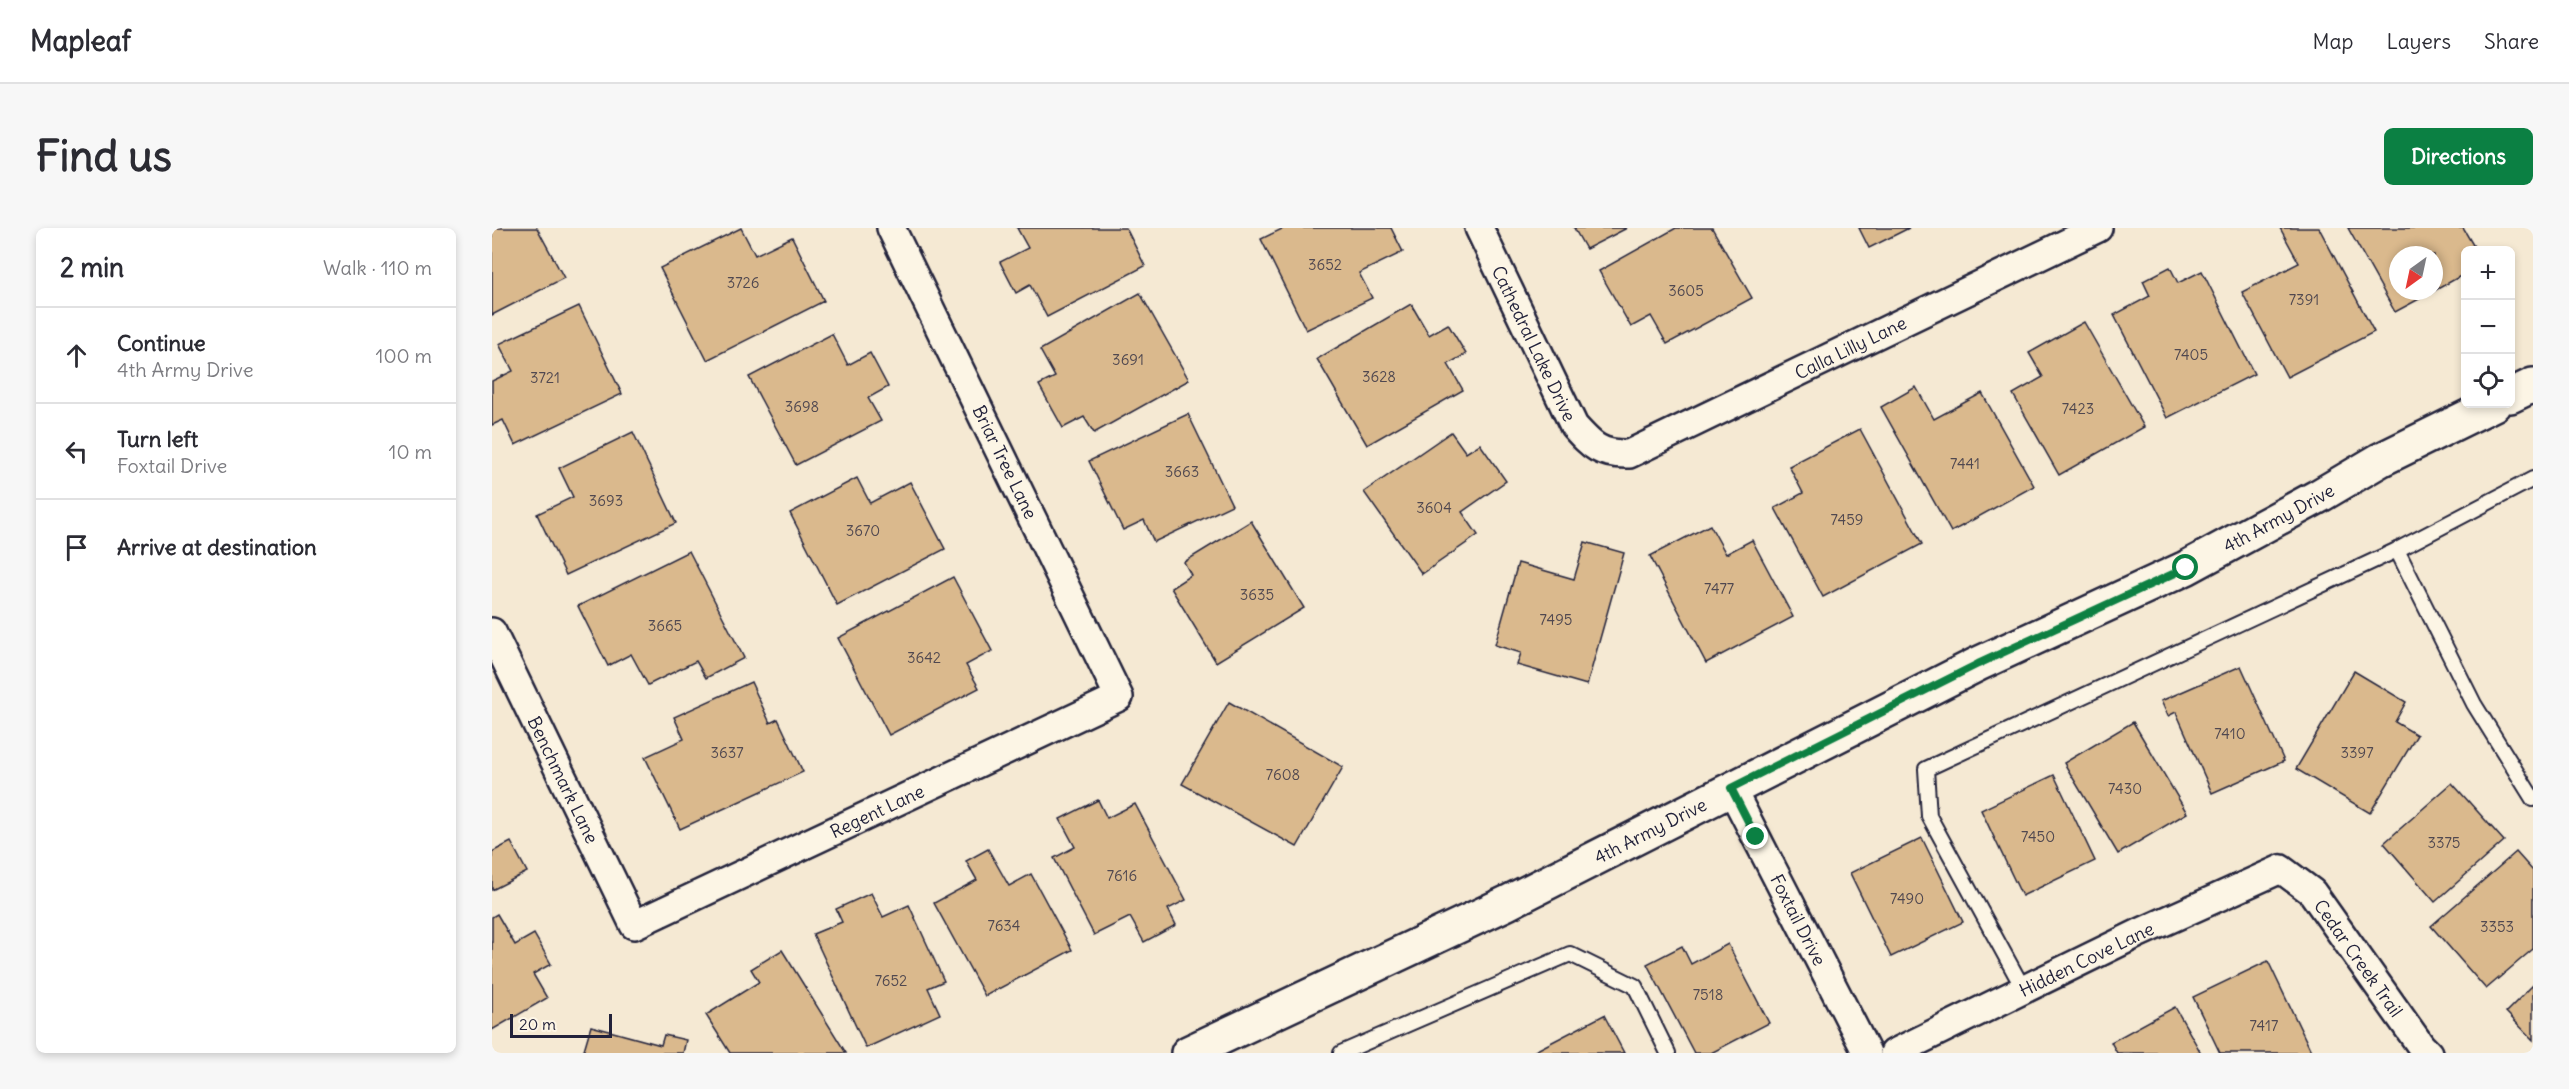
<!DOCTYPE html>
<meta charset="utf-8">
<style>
body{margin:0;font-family:Delius,sans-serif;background:#f7f7f7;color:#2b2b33}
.controls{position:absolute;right:18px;top:18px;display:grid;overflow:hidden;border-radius:9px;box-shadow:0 3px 9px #0003}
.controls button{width:54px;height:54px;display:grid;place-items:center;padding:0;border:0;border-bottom:2px solid #e1e1e2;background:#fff;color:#2b2b33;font:30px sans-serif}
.compass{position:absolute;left:1897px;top:18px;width:54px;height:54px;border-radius:50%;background:#fff;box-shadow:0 3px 9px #0003;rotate:213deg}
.scale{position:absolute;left:18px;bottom:15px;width:102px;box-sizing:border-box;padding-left:6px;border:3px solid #22223b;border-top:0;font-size:16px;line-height:21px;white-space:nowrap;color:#22223b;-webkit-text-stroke:4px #fcf5e5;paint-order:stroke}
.stop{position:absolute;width:18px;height:18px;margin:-14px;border:4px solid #0b8043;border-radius:50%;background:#fff}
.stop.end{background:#0b8043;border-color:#fff;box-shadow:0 2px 6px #0008}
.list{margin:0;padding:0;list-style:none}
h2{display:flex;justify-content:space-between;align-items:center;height:78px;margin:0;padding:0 24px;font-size:26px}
h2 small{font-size:20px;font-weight:400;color:#7c7c81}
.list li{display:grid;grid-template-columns:39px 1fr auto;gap:18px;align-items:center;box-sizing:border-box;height:96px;padding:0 24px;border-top:2px solid #e1e1e2}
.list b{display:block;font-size:22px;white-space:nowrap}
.list p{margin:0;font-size:20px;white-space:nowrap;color:#7c7c81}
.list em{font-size:20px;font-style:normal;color:#7c7c81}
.icon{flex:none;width:33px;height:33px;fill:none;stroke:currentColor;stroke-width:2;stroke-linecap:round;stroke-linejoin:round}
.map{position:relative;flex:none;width:2041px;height:825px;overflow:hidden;border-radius:9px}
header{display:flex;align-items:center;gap:36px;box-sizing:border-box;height:84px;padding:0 30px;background:#fff;border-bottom:2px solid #e1e1e2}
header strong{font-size:28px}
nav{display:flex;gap:33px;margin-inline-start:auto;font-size:21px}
.intro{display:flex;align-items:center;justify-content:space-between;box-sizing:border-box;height:144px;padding:0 36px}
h1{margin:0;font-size:42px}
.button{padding:15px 27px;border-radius:9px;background:#0b8043;color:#fff;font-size:21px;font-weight:700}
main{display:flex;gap:36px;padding:0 36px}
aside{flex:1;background:#fff;border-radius:9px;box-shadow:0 3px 9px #0003}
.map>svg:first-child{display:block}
.building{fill:#dab98d;stroke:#22223b;stroke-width:1.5}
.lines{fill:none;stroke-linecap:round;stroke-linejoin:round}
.lane-casing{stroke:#22223b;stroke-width:18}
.street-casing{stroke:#22223b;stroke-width:32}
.secondary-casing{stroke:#22223b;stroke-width:38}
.lane{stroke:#fcf5e5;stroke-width:14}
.street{stroke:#fcf5e5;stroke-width:27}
.secondary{stroke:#fcf5e5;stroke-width:33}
.route{stroke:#0b8043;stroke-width:8}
.labels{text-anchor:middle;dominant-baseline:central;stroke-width:5;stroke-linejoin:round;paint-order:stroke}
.number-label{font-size:15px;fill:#504850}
.street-label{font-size:18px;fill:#22223b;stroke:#fcf5e5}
</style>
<header>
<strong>Mapleaf</strong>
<nav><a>Map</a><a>Layers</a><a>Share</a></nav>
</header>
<div class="intro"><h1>Find us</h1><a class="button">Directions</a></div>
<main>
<aside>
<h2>2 min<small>Walk · 110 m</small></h2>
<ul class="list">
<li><svg class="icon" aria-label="ahead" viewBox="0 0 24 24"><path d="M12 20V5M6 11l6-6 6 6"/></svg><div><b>Continue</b><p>4th Army Drive</p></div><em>100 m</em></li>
<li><svg class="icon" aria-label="left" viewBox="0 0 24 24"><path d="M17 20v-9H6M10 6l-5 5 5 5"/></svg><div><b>Turn left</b><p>Foxtail Drive</p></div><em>10 m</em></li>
<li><svg class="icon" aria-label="arrive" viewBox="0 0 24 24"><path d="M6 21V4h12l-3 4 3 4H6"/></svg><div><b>Arrive at destination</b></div></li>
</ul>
</aside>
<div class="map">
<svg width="2041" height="825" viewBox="0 0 2041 825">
<rect width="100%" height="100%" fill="#f5e9d3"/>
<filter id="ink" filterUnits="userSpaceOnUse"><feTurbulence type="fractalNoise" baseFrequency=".0167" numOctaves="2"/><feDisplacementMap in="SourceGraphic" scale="12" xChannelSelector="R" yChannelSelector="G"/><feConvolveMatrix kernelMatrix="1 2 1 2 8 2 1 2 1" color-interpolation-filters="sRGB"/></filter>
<g filter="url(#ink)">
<!-- building -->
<g class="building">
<path d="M0 0H45L72 50 0 87Z"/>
<path d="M249 0 263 27 300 9 332 73 215 132 168 40Z"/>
<path d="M525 0H634L653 38 555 89 538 57 524 65 508 34 536 20Z"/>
<path d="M792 0H899L911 24 867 45 880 70 814 102 769 11Z"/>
<path d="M1082 0H1135L1094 21Z"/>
<path d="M1184 0H1220L1260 70 1175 116 1159 88 1139 99 1107 43Z"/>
<path d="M1367 0H1417L1377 20Z"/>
<path d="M1788 0H1827L1882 104 1795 149 1750 64 1807 35Z"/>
<path d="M1856 0H1971L1984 22H1974V45L1942 63V27H1906V63H1942L1903 84Z"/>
<path d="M1678 39 1686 55 1710 43 1762 146 1675 190 1622 87 1658 68 1651 53Z"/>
<path d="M648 65 697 152 602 205 592 189 571 200 547 157 563 149 548 122Z"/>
<path d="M919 76 937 107 956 96 974 126 956 136 971 162 875 217 825 131Z"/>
<path d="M87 78 130 166 23 217 11 192 0 197V153L21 143 7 116Z"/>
<path d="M1592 94 1652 199 1567 247 1521 166 1551 149 1537 125Z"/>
<path d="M340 106 356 137 378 125 396 159 376 170 389 193 304 237 257 149Z"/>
<path d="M1424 159 1442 191 1490 165 1542 258 1459 304 1389 179Z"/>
<path d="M696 186 740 277 662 314 652 292 631 302 597 233Z"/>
<path d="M1368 201 1430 316 1331 369 1283 280 1311 265 1297 238Z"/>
<path d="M141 204 184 295 74 347 45 286 81 269 67 240Z"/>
<path d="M959 204 974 225 988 216 1014 253 970 284 986 307 930 346 872 264Z"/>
<path d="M365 250 378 275 418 254 453 321 345 377 298 285Z"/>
<path d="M759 293 812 380 724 434 679 360 699 347 692 334Z"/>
<path d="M1218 297 1234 326 1260 312 1301 389 1214 435 1158 328Z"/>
<path d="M1093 314 1132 325 1095 457 1025 437 1029 425 1003 417 1026 335 1082 351Z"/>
<path d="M197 323 252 430 214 450 204 433 156 457 139 426 116 438 86 378Z"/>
<path d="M461 349 500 423 474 437 487 460 397 507 346 410Z"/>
<path d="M1749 438 1792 533 1720 565 1684 484 1676 488 1669 473Z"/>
<path d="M1862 443 1914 474 1903 494 1925 507 1878 585 1804 541Z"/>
<path d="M259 454 278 495 286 491 311 544 188 601 153 529 192 511 182 489Z"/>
<path d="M737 474 851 539 805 619 690 556Z"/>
<path d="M1641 494 1695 585 1626 626 1572 535Z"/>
<path d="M1562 547 1603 633 1530 668 1489 582Z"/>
<path d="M1960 555 2012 613 1943 674 1892 615Z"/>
<path d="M606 572 615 590 643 576 694 672 676 681 684 697 652 714 638 689 602 707 562 630 583 619 568 591Z"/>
<path d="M1430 610 1471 694 1399 729 1358 645Z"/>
<path d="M19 614 35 644 0 662V624Z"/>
<path d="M496 621 517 658 539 646 580 722 493 768 442 675 485 652 474 633Z"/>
<path d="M2024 624 2041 643V721L1994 761 1939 698Z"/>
<path d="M379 665 391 689 417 677 452 753 436 760 448 786 374 820 321 706 350 694 344 681Z"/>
<path d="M5 686 23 717 42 706 59 736 41 746 55 770 0 802V689Z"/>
<path d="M1236 716 1277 795 1219 825H1202L1155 736 1190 718 1199 736Z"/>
<path d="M290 722 354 825H238L214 787 267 754 259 741Z"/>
<path d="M1776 733 1820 825H1728L1701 769Z"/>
<path d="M2041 757V812L2014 784Z"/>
<path d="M1683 779 1709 825H1625L1619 814Z"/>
<path d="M1112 787 1132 825H1041V824Z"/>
<path d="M99 798 169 817 172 807 194 812 191 825H91Z"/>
</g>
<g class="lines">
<defs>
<g id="lane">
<path d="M2041 251 1905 322 1982 476 2041 571"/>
<path d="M1532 762 1437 588 1434 541 1905 322"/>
<path d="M849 825 1078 726 1143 758 1176 825"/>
</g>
<g id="street">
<path id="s1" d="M987 0 1082 198C1100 218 1108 227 1137 226L1606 0"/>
<path id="s2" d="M0 404 142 697 627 469 399 0"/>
<path id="s3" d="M1239 560 1375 825"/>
<path id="s4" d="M1402 825 1647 705 1789 641 1820 664 1929 818 1936 825"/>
</g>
<g id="secondary">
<path d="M2018 168 2041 157"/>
<path id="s5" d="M696 825 1015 675 1486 436 1694 340 1827 268 1888 232 2002 176"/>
</g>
</defs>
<!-- lane casing -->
<use href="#lane" class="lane-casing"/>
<!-- street casing -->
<use href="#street" class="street-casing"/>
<!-- secondary casing -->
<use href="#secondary" class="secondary-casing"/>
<!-- lane -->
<use href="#lane" class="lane"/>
<!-- street -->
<use href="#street" class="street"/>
<!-- secondary -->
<use href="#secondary" class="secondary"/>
</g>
</g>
<g class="lines" filter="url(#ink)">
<!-- route -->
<path class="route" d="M1264 609 1239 560 1486 436 1694 340"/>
</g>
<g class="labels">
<!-- number labels -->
<g class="number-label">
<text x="833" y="36">3652</text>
<text x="251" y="54">3726</text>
<text x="1194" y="62">3605</text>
<text x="1812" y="71">7391</text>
<text x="1699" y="126">7405</text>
<text x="636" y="131">3691</text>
<text x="887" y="148">3628</text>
<text x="53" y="149">3721</text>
<text x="310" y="178">3698</text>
<text x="1586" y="180">7423</text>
<text x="1473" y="235">7441</text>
<text x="690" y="243">3663</text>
<text x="114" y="272">3693</text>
<text x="942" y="279">3604</text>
<text x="1355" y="291">7459</text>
<text x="371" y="302">3670</text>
<text x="1227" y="360">7477</text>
<text x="765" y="366">3635</text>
<text x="1064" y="391">7495</text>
<text x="173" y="397">3665</text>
<text x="432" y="429">3642</text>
<text x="1738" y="505">7410</text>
<text x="235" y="524">3637</text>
<text x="1865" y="524">3397</text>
<text x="791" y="546">7608</text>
<text x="1633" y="560">7430</text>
<text x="1546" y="608">7450</text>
<text x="1952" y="614">3375</text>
<text x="630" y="647">7616</text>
<text x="1415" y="670">7490</text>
<text x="512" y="697">7634</text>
<text x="2005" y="698">3353</text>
<text x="399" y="752">7652</text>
<text x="1216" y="766">7518</text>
<text x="1772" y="797">7417</text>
</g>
<!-- street labels -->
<g class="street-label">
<text stroke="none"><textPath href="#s1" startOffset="128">Cathedral Lake Drive</textPath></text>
<text stroke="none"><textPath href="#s1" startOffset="530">Calla Lilly Lane</textPath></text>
<text transform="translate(513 234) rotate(64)">Briar Tree Lane</text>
<text stroke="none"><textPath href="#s5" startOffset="1215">4th Army Drive</textPath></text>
<text stroke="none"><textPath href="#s2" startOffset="164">Benchmark Lane</textPath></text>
<text stroke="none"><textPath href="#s2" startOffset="594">Regent Lane</textPath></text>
<text stroke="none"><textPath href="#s5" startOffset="513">4th Army Drive</textPath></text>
<text stroke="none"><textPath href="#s3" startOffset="148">Foxtail Drive</textPath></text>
<text stroke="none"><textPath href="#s4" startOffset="548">Cedar Creek Trail</textPath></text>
<text stroke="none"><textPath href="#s4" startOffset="214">Hidden Cove Lane</textPath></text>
</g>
</g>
</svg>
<div class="controls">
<button>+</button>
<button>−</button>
<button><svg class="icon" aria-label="locate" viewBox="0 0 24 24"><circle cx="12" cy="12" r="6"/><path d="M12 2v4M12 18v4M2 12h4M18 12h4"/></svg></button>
</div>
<svg class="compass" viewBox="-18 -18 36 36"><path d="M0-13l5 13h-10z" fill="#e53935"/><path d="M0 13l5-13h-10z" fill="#7c7c81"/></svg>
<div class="scale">20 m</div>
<div class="stop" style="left:1694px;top:340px"></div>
<div class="stop end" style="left:1264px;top:609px"></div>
</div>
</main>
